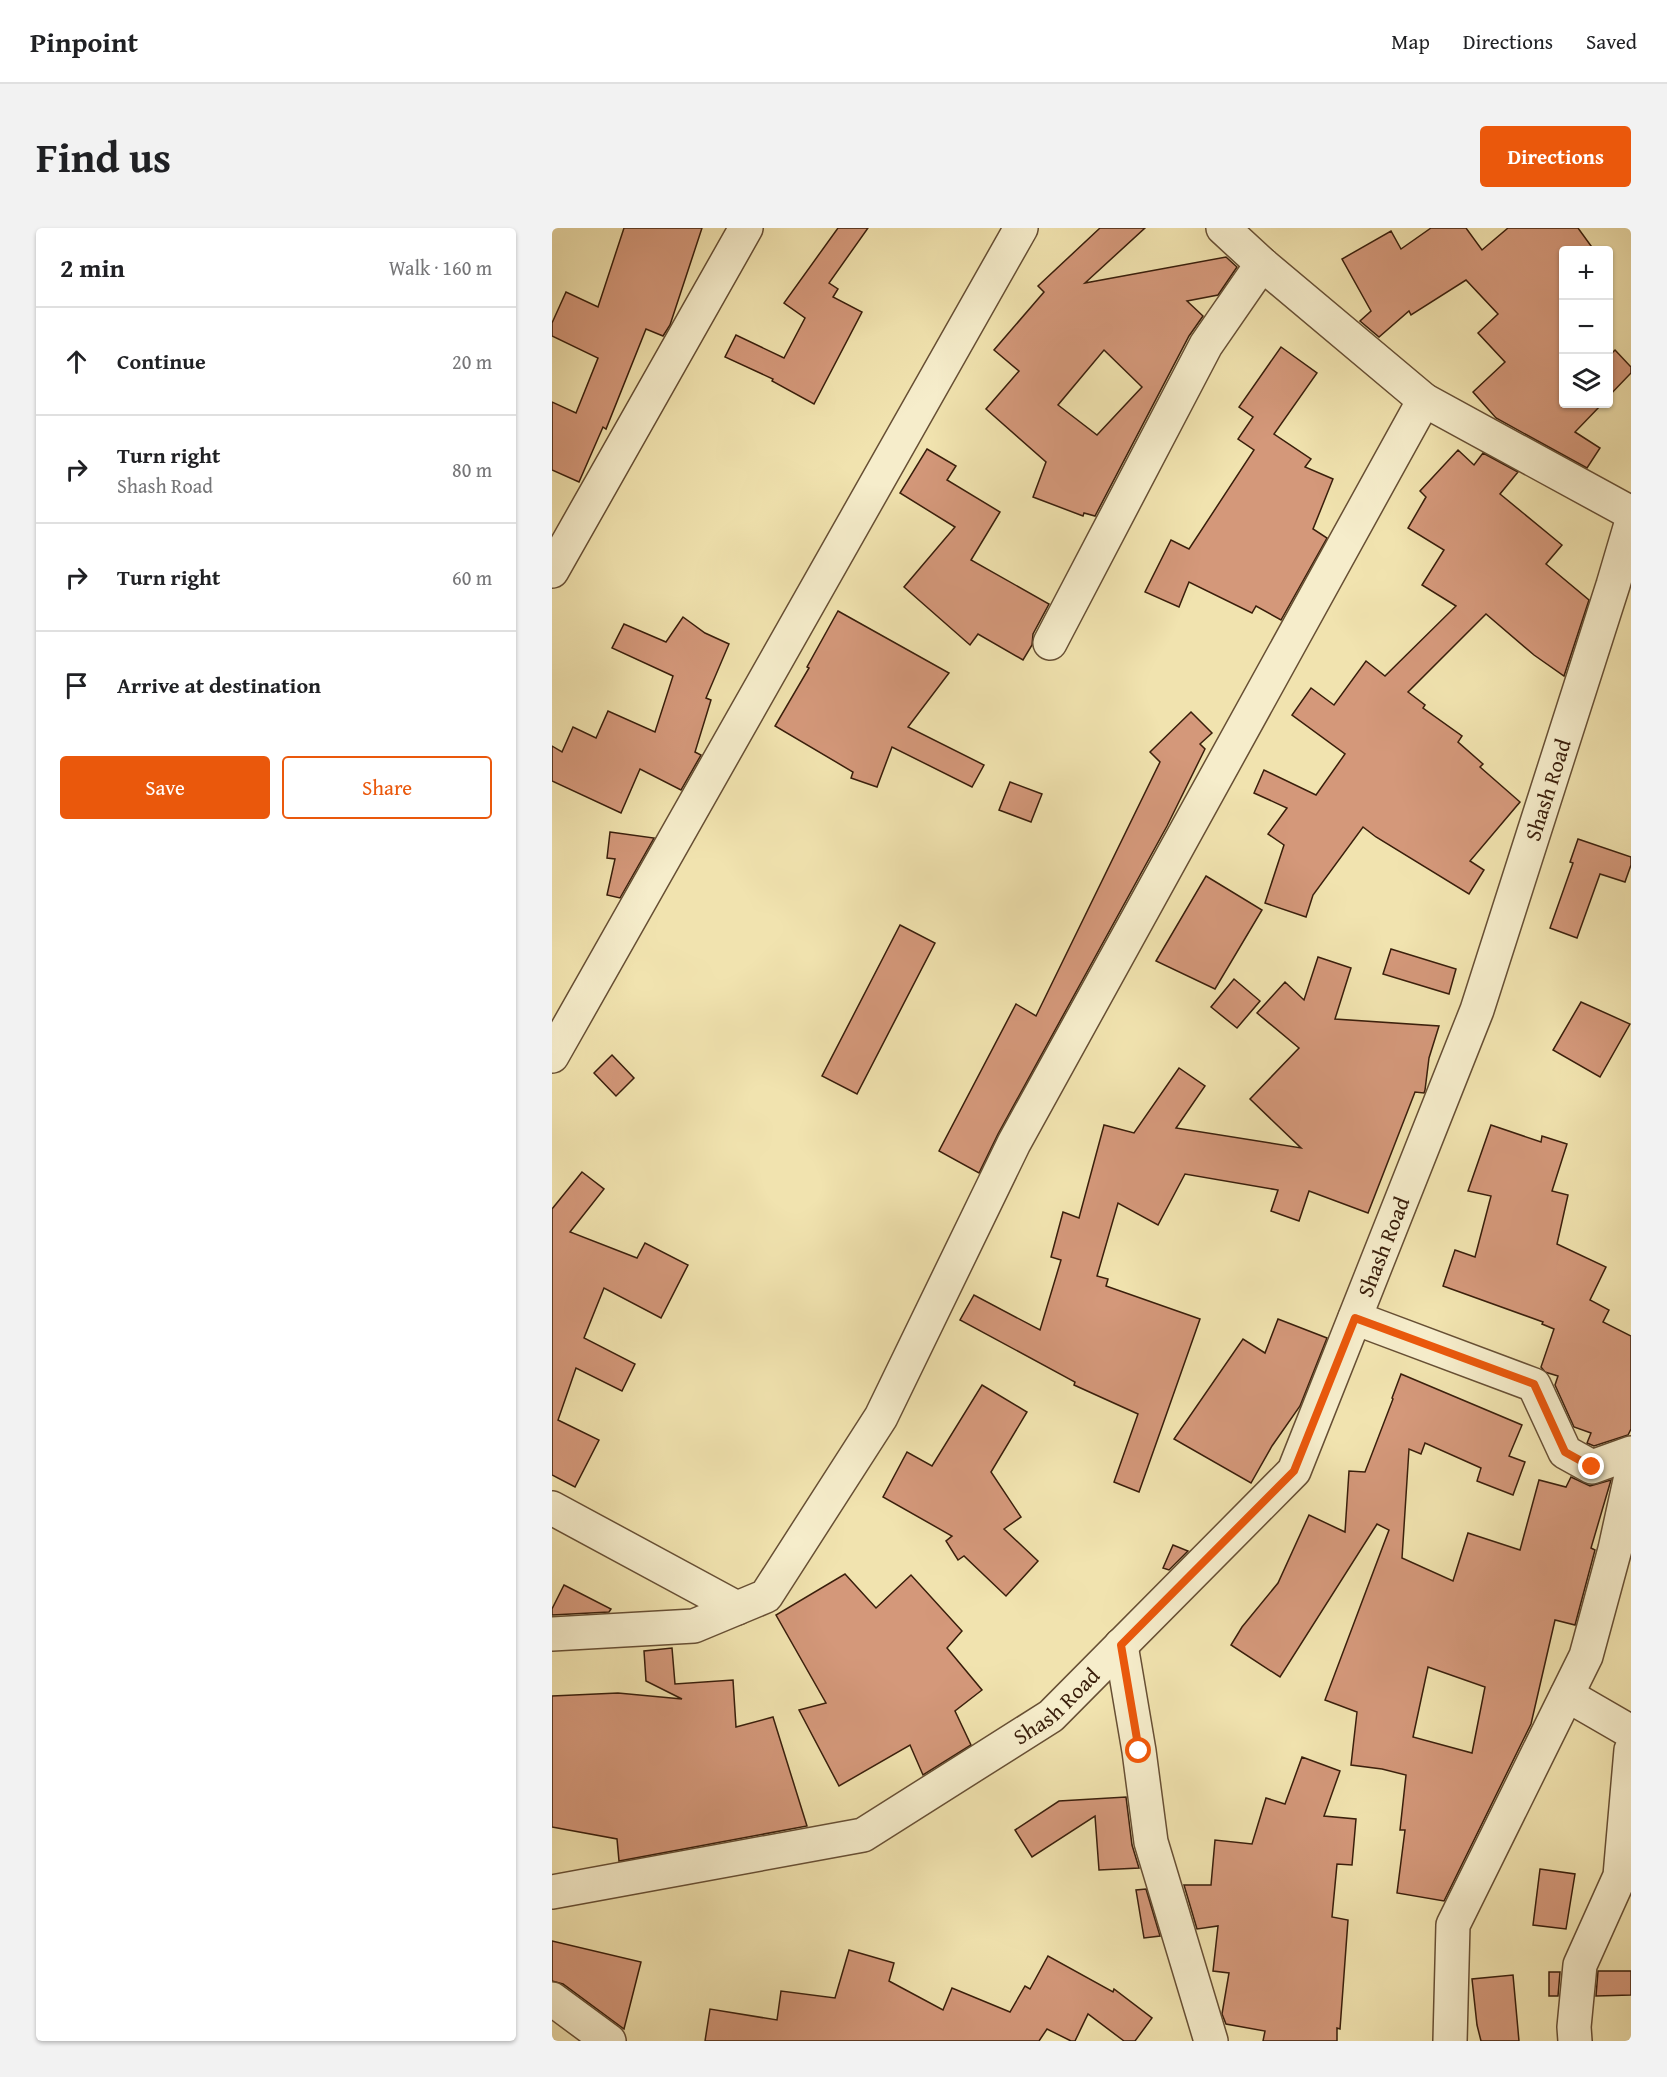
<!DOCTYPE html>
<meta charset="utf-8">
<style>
body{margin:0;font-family:"Gentium Book Plus",serif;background:#f2f2f2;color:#202124}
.controls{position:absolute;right:18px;top:18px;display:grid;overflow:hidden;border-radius:6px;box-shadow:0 2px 4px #0004}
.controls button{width:54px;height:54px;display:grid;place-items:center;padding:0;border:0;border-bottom:2px solid #e0e0e0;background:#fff;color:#202124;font:30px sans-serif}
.stop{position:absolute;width:18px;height:18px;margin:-14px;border:4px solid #ea580c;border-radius:50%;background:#fff}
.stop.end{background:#ea580c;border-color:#fff;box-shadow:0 2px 6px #0008}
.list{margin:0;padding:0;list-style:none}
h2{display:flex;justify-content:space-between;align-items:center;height:78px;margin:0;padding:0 24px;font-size:26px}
h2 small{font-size:20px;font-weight:400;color:#757577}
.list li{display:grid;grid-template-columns:39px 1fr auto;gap:18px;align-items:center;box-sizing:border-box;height:108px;padding:0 24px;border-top:2px solid #e0e0e0}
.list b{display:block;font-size:22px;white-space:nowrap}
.list p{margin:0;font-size:20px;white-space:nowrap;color:#757577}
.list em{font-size:20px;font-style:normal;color:#757577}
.actions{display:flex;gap:12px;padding:18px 24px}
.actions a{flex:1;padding:14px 0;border:2px solid #ea580c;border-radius:6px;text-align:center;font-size:21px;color:#ea580c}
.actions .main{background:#ea580c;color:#fff}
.icon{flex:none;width:33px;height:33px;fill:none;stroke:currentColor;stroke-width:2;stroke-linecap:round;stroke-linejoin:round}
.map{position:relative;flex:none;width:1079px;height:1813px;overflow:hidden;border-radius:6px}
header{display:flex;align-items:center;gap:36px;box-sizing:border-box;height:84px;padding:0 30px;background:#fff;border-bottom:2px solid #e0e0e0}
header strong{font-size:28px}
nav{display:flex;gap:33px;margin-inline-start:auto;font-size:21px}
.intro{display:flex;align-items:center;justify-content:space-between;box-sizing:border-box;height:144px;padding:0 36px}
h1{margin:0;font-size:42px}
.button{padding:15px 27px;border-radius:6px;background:#ea580c;color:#fff;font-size:21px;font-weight:700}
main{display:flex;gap:36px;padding:0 36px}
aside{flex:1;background:#fff;border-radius:6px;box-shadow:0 2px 4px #0004}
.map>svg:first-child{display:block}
.building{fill:#d4987a;stroke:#391e0b;stroke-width:1.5;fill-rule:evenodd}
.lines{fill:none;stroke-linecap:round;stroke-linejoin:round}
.minor-casing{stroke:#674f34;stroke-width:36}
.minor{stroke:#f6edcb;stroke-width:33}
.route{stroke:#ea580c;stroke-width:8}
.labels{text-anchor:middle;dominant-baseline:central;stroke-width:4.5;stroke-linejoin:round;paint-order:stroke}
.street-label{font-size:22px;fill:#391e0b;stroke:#f6edcb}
</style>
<header>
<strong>Pinpoint</strong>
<nav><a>Map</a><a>Directions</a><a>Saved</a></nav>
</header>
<div class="intro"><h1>Find us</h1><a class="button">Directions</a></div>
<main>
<aside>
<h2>2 min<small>Walk · 160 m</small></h2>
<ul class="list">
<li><svg class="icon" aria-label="ahead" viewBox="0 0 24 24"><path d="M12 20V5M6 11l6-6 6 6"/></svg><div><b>Continue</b></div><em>20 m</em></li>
<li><svg class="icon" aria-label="right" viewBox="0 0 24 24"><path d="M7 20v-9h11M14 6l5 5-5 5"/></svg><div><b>Turn right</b><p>Shash Road</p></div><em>80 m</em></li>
<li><svg class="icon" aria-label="right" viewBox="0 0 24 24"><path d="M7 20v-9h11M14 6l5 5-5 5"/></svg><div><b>Turn right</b></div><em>60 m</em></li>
<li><svg class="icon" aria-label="arrive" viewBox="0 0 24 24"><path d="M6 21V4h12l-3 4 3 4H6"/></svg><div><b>Arrive at destination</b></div></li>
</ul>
<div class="actions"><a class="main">Save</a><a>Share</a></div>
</aside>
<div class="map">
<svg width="1079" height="1813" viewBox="0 0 1079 1813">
<rect width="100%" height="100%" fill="#f1e3af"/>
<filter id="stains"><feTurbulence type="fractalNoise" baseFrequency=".00333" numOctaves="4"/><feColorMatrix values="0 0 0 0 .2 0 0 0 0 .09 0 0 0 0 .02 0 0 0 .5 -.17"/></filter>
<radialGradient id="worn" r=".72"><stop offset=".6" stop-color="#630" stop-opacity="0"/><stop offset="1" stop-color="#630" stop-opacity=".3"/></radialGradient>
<!-- building -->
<g class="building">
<path d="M72 0H150L118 97 111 108 94 101 54 201 51 199 27 254 0 242V174L24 185 46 130 0 108V95L14 64 46 79Z"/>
<path d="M286 0H316L277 55 286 61 281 69 310 84 262 176 220 153 221 151 173 129 184 107 232 130 253 90 232 75Z"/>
<path d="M548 0H593L533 55 674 29 685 39 666 67 635 73 651 88 637 108 543 288 532 285 531 288 481 269 494 234 434 181 467 143 442 122 492 64 486 58ZM552 122 590 159 545 207 506 177Z"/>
<path d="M879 0H914L930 22 956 0H1026L1042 22H1011V176H1050L1023 204 1048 220 1035 240 944 190 921 164 953 134 926 105 946 86 914 52 859 87 857 83 827 109 808 93 819 83 790 31 839 3 849 21Z"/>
<path d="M729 119 765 145 722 206 759 231 753 239 781 251 761 301 775 310 729 392 704 378 700 385 637 354 627 379 593 364 619 312 637 321 702 222 686 211 701 189 687 179Z"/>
<path d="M1063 122 1079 139V145L1056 169V129Z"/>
<path d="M375 221 404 238 395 252 448 284 419 332 497 376 481 406 480 417 471 432 426 406 418 417 352 359 403 299 348 265Z"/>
<path d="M906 222 922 237 931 225 966 244 948 266 1010 317 994 336 1037 372 1012 448 982 427 934 386 856 464 873 477 871 480 910 508 906 514 931 536 928 539 968 574 918 633 932 642 917 666 824 609 811 599 761 667 754 689 713 675 732 617 716 606 735 580 702 565 712 542 764 567 793 526 740 487 759 460 782 477 814 433 833 448 904 378 870 357 892 322 856 300 874 269 868 263Z"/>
<path d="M286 383 397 445 356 499 432 537 420 559 340 519 325 559 299 550 301 544 223 498 257 440 255 439Z"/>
<path d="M131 389 153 405 177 416 154 470 159 472 143 524 149 527 129 562 88 541 69 585 0 553V518L10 524 21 499 44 510 56 483 103 504 121 448 60 420 72 396 114 414Z"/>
<path d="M639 484 660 505 648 516 653 521 615 598 446 906 427 945 387 923 464 776 484 788 608 534 598 524Z"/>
<path d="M458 554 490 566 479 594 447 582Z"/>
<path d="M58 604 102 610 68 670 55 667 63 631 55 630Z"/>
<path d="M1026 611 1079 629V637L1073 654 1048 646 1025 710 998 700 1021 635 1018 634Z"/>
<path d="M654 648 710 682 663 761 604 733Z"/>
<path d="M348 697 383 715 305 866 270 848Z"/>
<path d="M839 721 904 741 897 766 831 746Z"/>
<path d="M766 729 799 740 783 791 887 798 877 830 873 862 872 865 863 864 816 985 757 963 747 993 719 983 726 962 633 946 606 997 566 975 545 1048 556 1051 554 1058 648 1091 587 1264 562 1254 586 1186 522 1157 523 1154 408 1092 422 1067 488 1102 509 1032 499 1029 511 984 527 990 552 897 582 905 627 840 653 858 624 900 749 920 698 871 747 820 705 785 733 754 752 772Z"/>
<path d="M682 751 708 773 685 800 659 779Z"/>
<path d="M1029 774 1078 796 1048 849 1001 822Z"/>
<path d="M60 827 82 850 64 868 42 845Z"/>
<path d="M939 897 989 914 990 908 1015 916 1000 963 1016 967 1005 1016 1054 1039 1038 1072 1057 1082 1051 1094 1079 1108V1201L1076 1207 1042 1218 1035 1215 1039 1205 1022 1199 1003 1157 1006 1148 993 1144 989 1139 1002 1101 990 1096 991 1094 891 1058 903 1022 923 1029 939 968 916 963Z"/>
<path d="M30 944 52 961 18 1004 85 1030 93 1015 136 1037 109 1090 52 1060 32 1110 83 1136 70 1163 24 1140 6 1192 47 1212 23 1259 0 1247V981Z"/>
<path d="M726 1091 775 1110 748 1178 720 1218 699 1255 622 1211 691 1111 713 1125Z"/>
<path d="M849 1146 970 1197 957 1228 973 1234 961 1267 925 1253 929 1240 873 1215 869 1226 857 1221 850 1330 901 1353 916 1305 968 1322 987 1252 1014 1259 1019 1249 1038 1258 1059 1252 1039 1320 1043 1322 1023 1397 1003 1392 979 1496 892 1673 845 1665 853 1602H848L854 1547 830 1541 799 1537 805 1484 773 1472 837 1302 825 1296 728 1449 679 1417 690 1399 726 1355 757 1287 793 1304 797 1243 813 1244 841 1171 840 1170ZM876 1439 933 1459 920 1525 861 1509Z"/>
<path d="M430 1157 475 1184 439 1244 469 1289 452 1301 486 1333 454 1368 412 1328 406 1332 394 1313 400 1308 331 1269 355 1224 380 1238Z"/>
<path d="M621 1317 636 1323 617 1342 611 1340Z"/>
<path d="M293 1346 324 1380 359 1347 410 1403 395 1420 430 1462 403 1483 419 1517 371 1547 358 1517 287 1558 247 1482 274 1475 224 1387Z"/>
<path d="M12 1357 59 1381 57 1384 0 1387V1381Z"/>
<path d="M120 1420 123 1456 181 1452 184 1499 221 1489 255 1598 67 1633 65 1611 0 1599V1468L66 1465 130 1471 94 1453 92 1423Z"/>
<path d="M750 1529 788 1543 772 1588 804 1591 800 1637 785 1636 780 1689 796 1692 788 1801 785 1800V1813H711L713 1803 674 1796 670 1786 677 1745 661 1743 666 1698 645 1701 632 1657H659L663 1612 700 1616 714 1570 733 1576Z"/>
<path d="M574 1569 580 1617 587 1640 547 1642 543 1588 480 1629 463 1602 507 1573Z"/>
<path d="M988 1641 1023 1646 1014 1701 981 1697Z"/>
<path d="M594 1661 608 1708 592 1710 584 1662Z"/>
<path d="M0 1713 89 1734 72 1801 11 1756 0 1753Z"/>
<path d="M297 1722 342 1735 337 1753 391 1782 400 1760 458 1784 473 1758 478 1761 496 1728 561 1764 562 1761 600 1790 583 1813H572L536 1786 523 1813H519L495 1801 487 1813H153L158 1781 225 1792 229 1763 283 1770Z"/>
<path d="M1046 1743H1079V1767L1044 1768Z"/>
<path d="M997 1744H1008L1006 1768H997Z"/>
<path d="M961 1747 967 1813H929L925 1797 920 1751Z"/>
</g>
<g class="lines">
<defs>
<g id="minor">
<path d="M671 0 710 36 872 172 1079 285"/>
<path d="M0 343 194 0"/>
<path d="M498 415 654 117 710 36"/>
<path d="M0 828 469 0"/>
<path d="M803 1090 982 1157 1013 1224 1040 1239 1079 1225"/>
<path d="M0 1280 185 1380"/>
<path d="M0 1406 142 1398 214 1368 329 1189 462 915 872 172"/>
<path d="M569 1417 587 1523 599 1614 659 1813"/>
<path d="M1015 1467 1079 1504"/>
<path id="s1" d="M0 1664 311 1607 499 1488 742 1243 925 782 1061 357 1079 296"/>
<path d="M0 1771 57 1813"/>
<path d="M898 1813 901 1697 1034 1428 1063 1321 1079 1248"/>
<path d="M1023 1813 1022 1799 1028 1737 1068 1648 1079 1522"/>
</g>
</defs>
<!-- minor casing -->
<use href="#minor" class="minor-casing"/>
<!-- minor -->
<use href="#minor" class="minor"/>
</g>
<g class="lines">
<!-- route -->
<path class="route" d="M587 1523 569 1417 742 1243 803 1090 982 1156 1013 1224 1040 1239"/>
</g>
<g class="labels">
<!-- street labels -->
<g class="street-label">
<text stroke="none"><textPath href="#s1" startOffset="1611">Shash Road</textPath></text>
<text stroke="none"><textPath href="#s1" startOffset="1125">Shash Road</textPath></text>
<text stroke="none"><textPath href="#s1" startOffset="549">Shash Road</textPath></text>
</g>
</g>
<rect width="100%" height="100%" filter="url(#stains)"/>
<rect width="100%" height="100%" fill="url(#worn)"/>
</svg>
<div class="controls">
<button>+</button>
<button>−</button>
<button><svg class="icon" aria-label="layers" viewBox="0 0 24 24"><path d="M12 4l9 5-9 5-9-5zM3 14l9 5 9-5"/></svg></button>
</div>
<div class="stop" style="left:587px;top:1523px"></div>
<div class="stop end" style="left:1040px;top:1239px"></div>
</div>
</main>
